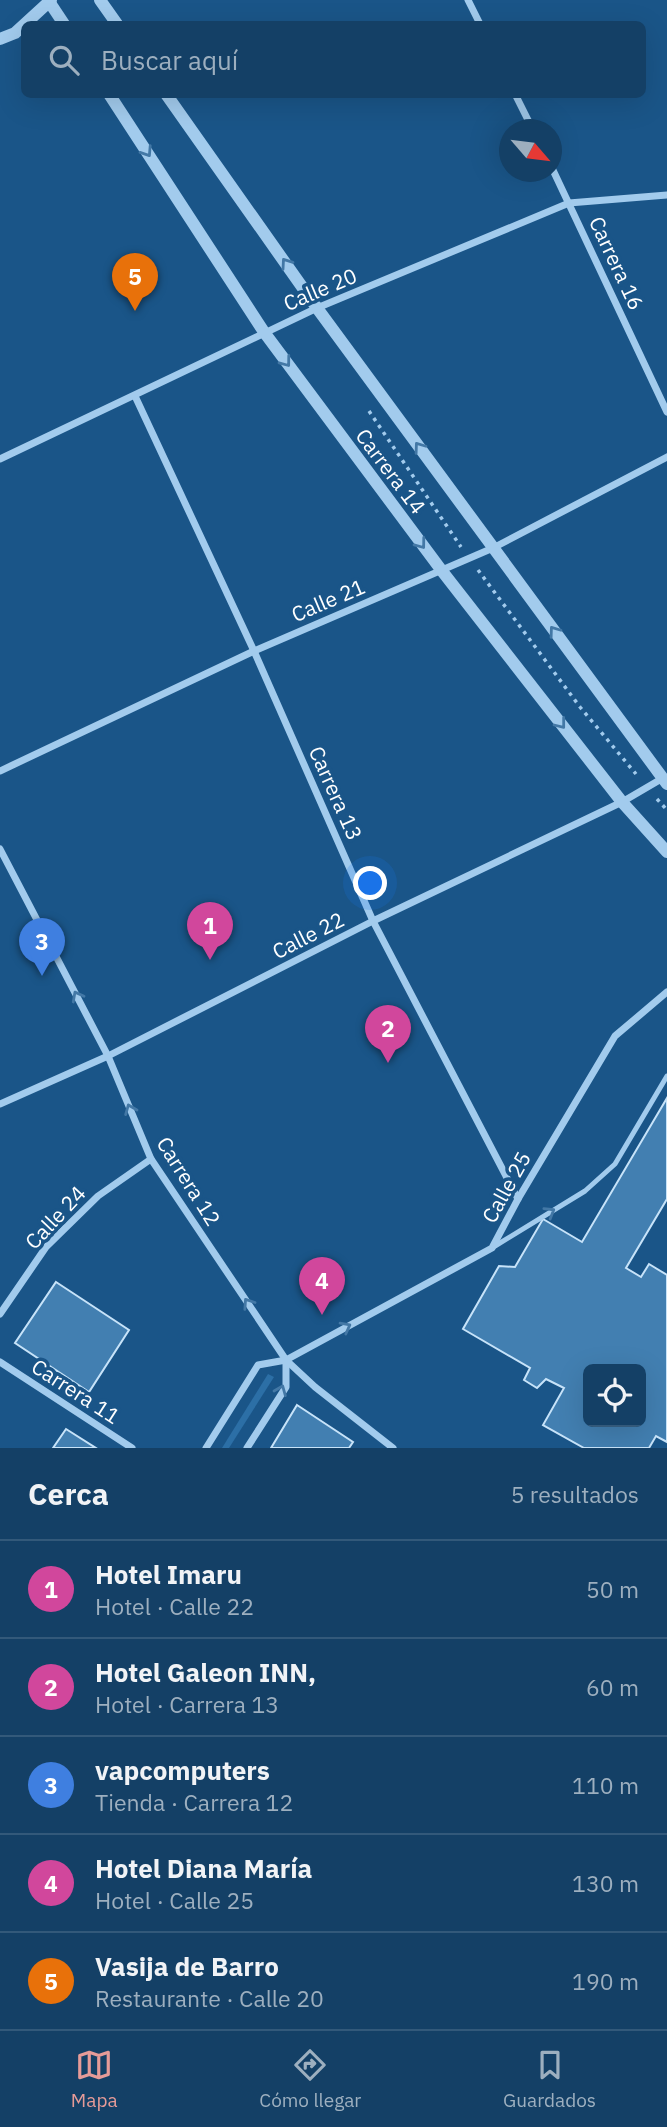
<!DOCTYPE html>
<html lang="es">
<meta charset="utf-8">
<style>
body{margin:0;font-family:"IBM Plex Sans",sans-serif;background:#1d476c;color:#f1f3f6}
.controls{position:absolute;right:21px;bottom:21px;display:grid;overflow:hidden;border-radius:10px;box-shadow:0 7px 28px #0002}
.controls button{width:63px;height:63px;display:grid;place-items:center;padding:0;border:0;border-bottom:2px solid #33597a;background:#144066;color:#f1f3f6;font:35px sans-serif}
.compass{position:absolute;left:499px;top:119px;width:63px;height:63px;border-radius:50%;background:#144066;box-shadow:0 7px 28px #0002;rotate:118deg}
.you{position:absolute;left:371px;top:884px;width:24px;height:24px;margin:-18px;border:5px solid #fff;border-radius:50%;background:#1a73e8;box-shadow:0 0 0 10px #1a73e833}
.badge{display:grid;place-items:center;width:46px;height:46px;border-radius:50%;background:#e69b98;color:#fff;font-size:23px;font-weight:700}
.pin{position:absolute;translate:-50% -58px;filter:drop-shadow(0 2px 4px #0008)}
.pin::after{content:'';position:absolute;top:37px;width:24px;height:21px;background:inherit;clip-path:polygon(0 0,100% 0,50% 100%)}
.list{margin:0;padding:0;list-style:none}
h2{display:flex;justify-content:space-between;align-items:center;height:91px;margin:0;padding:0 28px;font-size:30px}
h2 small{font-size:23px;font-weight:400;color:#9dafbf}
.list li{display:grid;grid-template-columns:46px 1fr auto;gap:21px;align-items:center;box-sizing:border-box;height:98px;padding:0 28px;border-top:2px solid #33597a}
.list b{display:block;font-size:26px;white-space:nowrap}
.list p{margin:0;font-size:23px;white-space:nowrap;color:#9dafbf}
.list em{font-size:23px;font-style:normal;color:#9dafbf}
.icon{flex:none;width:38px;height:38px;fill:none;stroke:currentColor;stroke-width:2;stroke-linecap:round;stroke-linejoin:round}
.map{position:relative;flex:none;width:667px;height:1448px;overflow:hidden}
.search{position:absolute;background:#144066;box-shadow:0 7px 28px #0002;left:21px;right:21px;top:21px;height:77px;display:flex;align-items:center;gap:18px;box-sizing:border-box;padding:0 24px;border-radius:10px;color:#9dafbf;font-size:26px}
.sheet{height:581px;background:#144066}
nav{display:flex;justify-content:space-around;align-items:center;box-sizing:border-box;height:98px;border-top:2px solid #33597a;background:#144066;font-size:19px;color:#9dafbf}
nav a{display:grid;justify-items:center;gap:4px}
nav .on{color:#e69b98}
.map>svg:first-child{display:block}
.green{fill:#2c6fa6}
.building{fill:#427fb1;stroke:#c7e3f9;stroke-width:2;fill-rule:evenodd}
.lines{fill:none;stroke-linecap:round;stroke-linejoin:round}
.path{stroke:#a2cbed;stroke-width:3.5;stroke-dasharray:3.5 5;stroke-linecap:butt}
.service{stroke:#a2cbed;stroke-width:5}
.minor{stroke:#a2cbed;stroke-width:7}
.tertiary{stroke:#a2cbed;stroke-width:12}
.oneway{stroke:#4378a6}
.labels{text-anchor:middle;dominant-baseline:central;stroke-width:7;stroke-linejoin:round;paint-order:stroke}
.street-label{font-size:21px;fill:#fff;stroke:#1a5588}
</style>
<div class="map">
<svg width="667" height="1448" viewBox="0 0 667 1448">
<rect width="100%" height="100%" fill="#1a5588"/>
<!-- green -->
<path class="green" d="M268 1374 274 1377 229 1448H222Z"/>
<!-- building -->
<g class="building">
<path d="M667 1098V1199L626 1268 641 1277 649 1264 667 1275V1442L656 1436 649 1448H584L543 1425 564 1388 546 1379 537 1388 524 1380 530 1368 463 1329 499 1266 515 1267 543 1219 582 1242ZM588 1369H641V1422H588Z"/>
<path d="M56 1282 129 1330 89 1392 15 1343Z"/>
<path d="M297 1405 353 1442 349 1448H271Z"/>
<path d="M66 1429 96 1448H53Z"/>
</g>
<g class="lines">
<!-- path -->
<g class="path">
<path d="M369 411 461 547"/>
<path d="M478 570 580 707 636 774"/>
<path d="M657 799 667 810"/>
</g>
<!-- service -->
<path class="service" d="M495 1246 585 1191 615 1164 667 1076"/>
<!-- minor -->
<g class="minor">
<path d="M468 0 480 24"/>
<path d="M515 94 533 130"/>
<path d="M552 168 667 412"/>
<path d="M135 396 254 651 373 921 518 1199"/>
<path d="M0 459 317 308 569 203 667 195"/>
<path d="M0 771 254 651 493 548 667 457"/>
<path d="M0 849 108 1056 151 1159 286 1360 315 1387 393 1448"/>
<path d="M0 1104 108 1056 373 921 622 802 663 778"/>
<path d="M0 1314 46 1247 98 1196 151 1159"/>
<path d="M286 1360 492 1248 518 1199 615 1036 667 992"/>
<path d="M0 1362 132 1448"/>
<path d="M206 1448 258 1365 286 1360V1387L247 1448"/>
</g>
<!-- tertiary -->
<g class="tertiary">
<path d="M48 0 64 24"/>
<path d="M100 0 117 24"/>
<path d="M0 39 15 33 51 0"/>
<path d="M109 94 264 332 442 571 622 802 667 852"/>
<path d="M166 94 317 308 667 784"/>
</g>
</g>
<!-- one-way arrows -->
<defs><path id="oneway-chevron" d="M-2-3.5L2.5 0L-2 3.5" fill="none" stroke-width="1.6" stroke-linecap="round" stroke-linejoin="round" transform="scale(1.75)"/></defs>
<g class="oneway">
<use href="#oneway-chevron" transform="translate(147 152) rotate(57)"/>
<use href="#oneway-chevron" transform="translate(286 263) rotate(-125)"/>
<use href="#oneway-chevron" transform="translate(286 362) rotate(53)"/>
<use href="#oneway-chevron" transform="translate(419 447) rotate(-126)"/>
<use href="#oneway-chevron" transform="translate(421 544) rotate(53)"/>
<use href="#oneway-chevron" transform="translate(554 631) rotate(-126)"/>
<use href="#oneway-chevron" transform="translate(561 724) rotate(52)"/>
<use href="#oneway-chevron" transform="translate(77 996) rotate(-118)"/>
<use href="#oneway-chevron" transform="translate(130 1109) rotate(-112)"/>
<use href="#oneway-chevron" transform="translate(550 1212) rotate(-31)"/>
<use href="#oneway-chevron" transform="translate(248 1303) rotate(-124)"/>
<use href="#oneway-chevron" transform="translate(346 1327) rotate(-28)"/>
<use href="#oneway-chevron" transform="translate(281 1390) rotate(-68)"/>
</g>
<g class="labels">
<!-- street labels -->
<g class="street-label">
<text transform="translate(617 263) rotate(65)">Carrera 16</text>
<text transform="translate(320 289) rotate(-23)">Calle 20</text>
<text transform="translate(391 471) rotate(53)">Carrera 14</text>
<text transform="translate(328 600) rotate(-23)">Calle 21</text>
<text transform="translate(336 793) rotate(66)">Carrera 13</text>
<text transform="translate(308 935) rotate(-27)">Calle 22</text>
<text transform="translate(189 1181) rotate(58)">Carrera 12</text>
<text transform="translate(506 1187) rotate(-61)">Calle 25</text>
<text transform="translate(55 1217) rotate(-47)">Calle 24</text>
<text transform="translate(76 1391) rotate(33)">Carrera 11</text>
</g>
</g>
</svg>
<div class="controls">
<button><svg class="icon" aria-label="locate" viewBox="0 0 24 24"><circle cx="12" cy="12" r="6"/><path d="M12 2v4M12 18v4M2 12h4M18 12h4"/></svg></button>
</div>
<svg class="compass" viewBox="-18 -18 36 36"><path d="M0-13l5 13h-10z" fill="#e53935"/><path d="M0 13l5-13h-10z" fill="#9dafbf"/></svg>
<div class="you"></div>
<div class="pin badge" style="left:210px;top:960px;background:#d1479c">1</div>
<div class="pin badge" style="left:388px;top:1063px;background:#d1479c">2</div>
<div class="pin badge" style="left:42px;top:976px;background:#3f7fe0">3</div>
<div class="pin badge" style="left:322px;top:1315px;background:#d1479c">4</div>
<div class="pin badge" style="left:135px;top:311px;background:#e8710a">5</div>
<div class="search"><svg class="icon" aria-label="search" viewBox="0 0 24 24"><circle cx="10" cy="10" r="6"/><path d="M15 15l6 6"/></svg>Buscar aquí</div>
</div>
<section class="sheet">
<h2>Cerca<small>5 resultados</small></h2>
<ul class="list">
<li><span class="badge" style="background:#d1479c">1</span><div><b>Hotel Imaru</b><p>Hotel · Calle 22</p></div><em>50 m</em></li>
<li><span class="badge" style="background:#d1479c">2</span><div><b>Hotel Galeon INN,</b><p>Hotel · Carrera 13</p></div><em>60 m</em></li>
<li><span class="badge" style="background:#3f7fe0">3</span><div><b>vapcomputers</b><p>Tienda · Carrera 12</p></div><em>110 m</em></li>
<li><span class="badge" style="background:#d1479c">4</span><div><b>Hotel Diana María</b><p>Hotel · Calle 25</p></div><em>130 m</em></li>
<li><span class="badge" style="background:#e8710a">5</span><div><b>Vasija de Barro</b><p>Restaurante · Calle 20</p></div><em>190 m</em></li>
</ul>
</section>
<nav>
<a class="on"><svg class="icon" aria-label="map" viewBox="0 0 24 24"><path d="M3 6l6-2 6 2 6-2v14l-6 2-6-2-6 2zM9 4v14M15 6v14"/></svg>Mapa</a>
<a><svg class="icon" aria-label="directions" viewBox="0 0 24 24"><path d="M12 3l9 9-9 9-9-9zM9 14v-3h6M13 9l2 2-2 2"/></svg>Cómo llegar</a>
<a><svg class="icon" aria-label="saved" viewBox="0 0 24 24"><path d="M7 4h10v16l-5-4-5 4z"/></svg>Guardados</a>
</nav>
